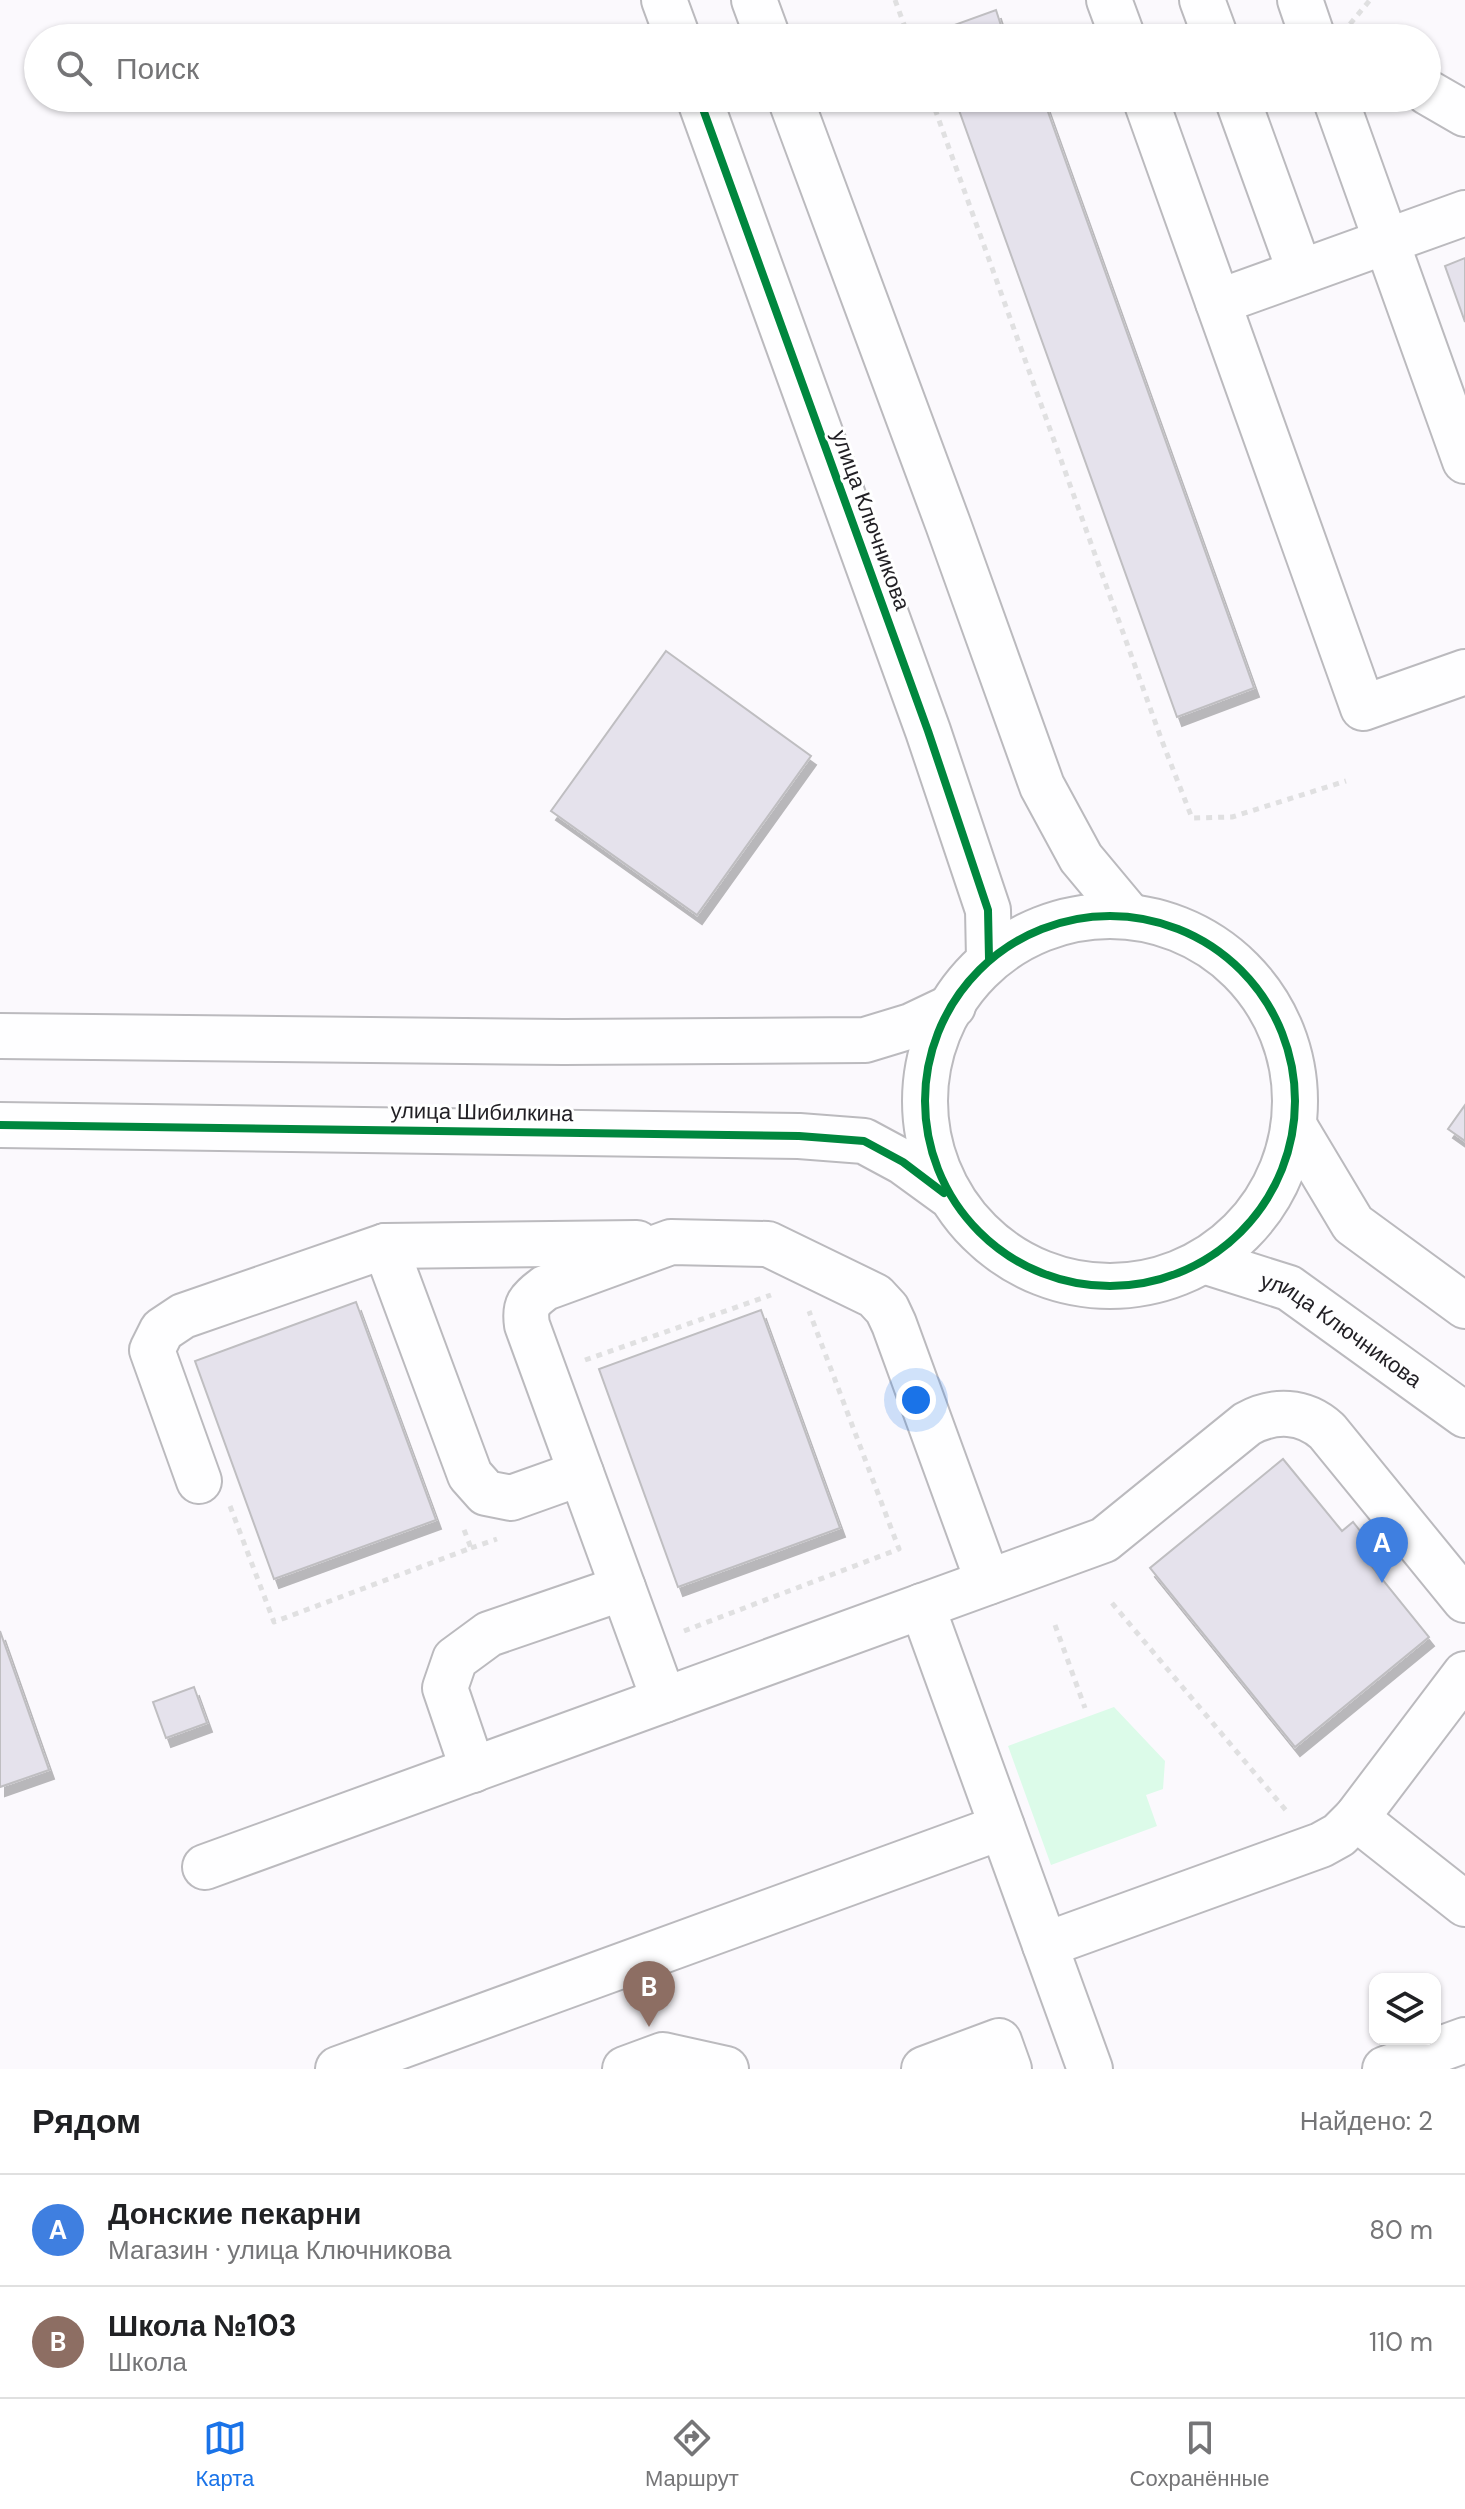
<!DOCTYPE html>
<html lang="ru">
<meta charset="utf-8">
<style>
body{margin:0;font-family:"DM Sans",sans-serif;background:#f6f6f6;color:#202124}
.controls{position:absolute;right:24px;bottom:24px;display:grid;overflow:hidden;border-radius:16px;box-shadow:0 2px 6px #0004}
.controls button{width:72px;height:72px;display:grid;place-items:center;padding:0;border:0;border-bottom:2px solid #e0e0e0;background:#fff;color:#202124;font:40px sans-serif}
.you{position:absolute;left:916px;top:1400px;width:28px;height:28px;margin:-20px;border:6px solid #fff;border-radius:50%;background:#1a73e8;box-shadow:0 0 0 12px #1a73e833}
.badge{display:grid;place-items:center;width:52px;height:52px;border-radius:50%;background:#1a73e8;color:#fff;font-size:26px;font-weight:700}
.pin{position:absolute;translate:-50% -66px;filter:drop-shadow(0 2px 4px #0008)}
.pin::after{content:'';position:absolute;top:42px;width:28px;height:24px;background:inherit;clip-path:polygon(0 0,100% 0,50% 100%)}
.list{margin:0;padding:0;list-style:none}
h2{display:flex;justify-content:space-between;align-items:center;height:104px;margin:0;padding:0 32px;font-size:34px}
h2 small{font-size:26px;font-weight:400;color:#757577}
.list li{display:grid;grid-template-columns:52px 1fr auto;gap:24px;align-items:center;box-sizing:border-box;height:112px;padding:0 32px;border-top:2px solid #e0e0e0}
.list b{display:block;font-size:30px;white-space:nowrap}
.list p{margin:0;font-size:26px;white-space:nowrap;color:#757577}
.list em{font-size:26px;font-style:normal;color:#757577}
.icon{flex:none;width:44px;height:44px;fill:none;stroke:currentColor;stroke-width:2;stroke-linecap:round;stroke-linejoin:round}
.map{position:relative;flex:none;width:1465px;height:2069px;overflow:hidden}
.search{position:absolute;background:#fff;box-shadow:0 2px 6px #0004;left:24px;right:24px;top:24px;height:88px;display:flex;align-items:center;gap:20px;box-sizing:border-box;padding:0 28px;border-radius:44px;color:#757577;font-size:30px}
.sheet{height:328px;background:#fff}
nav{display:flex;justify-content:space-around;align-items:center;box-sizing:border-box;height:112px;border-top:2px solid #e0e0e0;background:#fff;font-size:22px;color:#757577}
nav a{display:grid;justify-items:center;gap:4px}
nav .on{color:#1a73e8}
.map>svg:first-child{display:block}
.green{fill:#dcfbe9}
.building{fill:#e5e2ec;stroke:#bfbec1;stroke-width:2;filter:url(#shadow)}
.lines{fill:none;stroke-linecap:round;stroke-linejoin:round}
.minor-casing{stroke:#bbbabe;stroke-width:48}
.path{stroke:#e0e0e1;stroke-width:5;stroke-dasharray:6 6;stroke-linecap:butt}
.minor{stroke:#fefeff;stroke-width:44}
.cycleway-casing{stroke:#fff;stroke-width:13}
.cycleway{stroke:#00873e;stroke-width:8}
.labels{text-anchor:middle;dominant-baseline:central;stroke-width:6;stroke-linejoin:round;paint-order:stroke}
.street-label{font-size:22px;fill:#211f24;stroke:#fff}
</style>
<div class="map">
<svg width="1465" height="2069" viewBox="0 0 1465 2069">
<defs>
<filter id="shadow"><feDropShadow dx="5" dy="9" stdDeviation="0" flood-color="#0004"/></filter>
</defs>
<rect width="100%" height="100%" fill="#fbf9fd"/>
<!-- green -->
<path class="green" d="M1114 1707 1165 1761 1163 1789 1146 1795 1157 1826 1051 1865 1008 1746Z"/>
<!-- building -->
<g class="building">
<path d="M996 10 1005 38H950L946 28Z"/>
<path d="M1043 98 1254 688 1177 717 955 99Z"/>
<path d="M1465 258V322L1445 266Z"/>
<path d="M666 651 811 756 697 915 551 811Z"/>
<path d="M1465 1105V1141L1448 1129Z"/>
<path d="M356 1302 436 1520 274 1579 195 1361Z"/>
<path d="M761 1310 840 1528 678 1587 599 1369Z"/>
<path d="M1283 1459 1342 1531 1353 1522 1379 1555 1369 1563 1429 1637 1295 1747 1150 1568Z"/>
<path d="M0 1631 49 1770 0 1787Z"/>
<path d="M194 1687 207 1723 166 1738 153 1702Z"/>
</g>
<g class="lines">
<defs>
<g id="minor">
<path d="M664 0 678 38"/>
<path d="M754 0 768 38"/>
<path d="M1109 0 1123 38"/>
<path d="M1202 0 1216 38"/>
<path d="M1300 0 1313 38"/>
<path d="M1427 92 1465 114"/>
<path d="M699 98 928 731 988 910 989 959"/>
<path d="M790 98 948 524 1042 786 1081 858 1126 912"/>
<path d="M1145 98 1363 708 1465 672"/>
<path d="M1237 98 1300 272"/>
<path d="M1335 98 1465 461"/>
<path d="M1218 302 1465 213"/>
<circle cx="1110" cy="1101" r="185"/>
<path d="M0 1036 564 1042 865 1040 911 1026 953 1006"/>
<path d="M0 1125 799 1136 864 1141 903 1162 947 1194"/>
<path d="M1295 1127 1353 1224 1465 1306"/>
<path d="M385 1246 470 1475 486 1493 511 1498 581 1473"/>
<path id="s1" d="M1207 1262 1289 1288 1465 1415"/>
<path d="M199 1481 152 1350 162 1330 183 1316 385 1246 637 1243"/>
<path d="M922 1606 1090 2069"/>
<path d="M664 1700 527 1325C524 1305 529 1300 545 1288L671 1242 768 1244 875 1296 887 1309 894 1324 988 1582"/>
<path d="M473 1770 445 1688 455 1659 489 1634 623 1588"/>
<path d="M1356 1818 1465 1904"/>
<path d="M205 1867 1104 1540 1247 1424C1274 1409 1304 1410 1327 1431L1465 1600"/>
<path d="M1045 1945 1321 1845 1339 1835 1356 1818 1465 1674"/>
<path d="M338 2069 1002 1827"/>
<path d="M625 2069 663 2055 726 2069"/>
<path d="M924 2069 999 2041 1009 2069"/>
<path d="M1385 2069 1465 2040"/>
</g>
</defs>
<!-- minor casing -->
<use href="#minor" class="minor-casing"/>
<!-- path -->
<g class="path">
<path d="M895 0 909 38"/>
<path d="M1350 24 1370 0"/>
<path d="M1352 26 1373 38"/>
<path d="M931 98 1162 741 1192 818 1232 817 1346 781"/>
<path d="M585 1360 771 1295"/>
<path d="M230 1506 274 1622 471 1548 463 1527"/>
<path d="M471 1548 497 1539"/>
<path d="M1112 1603 1289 1814"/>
<path d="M1055 1625 1085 1708"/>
<path d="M684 1631 899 1549 809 1311"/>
</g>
<!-- minor -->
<use href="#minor" class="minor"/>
<defs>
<g id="cycleway">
<path d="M699 98 928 731 988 910 989 959"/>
<circle cx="1110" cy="1101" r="185"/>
<path d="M0 1125 799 1136 864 1141 903 1162 944 1193"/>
</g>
</defs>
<!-- cycleway casing -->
<use href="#cycleway" class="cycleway-casing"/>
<!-- cycleway -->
<use href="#cycleway" class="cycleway"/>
</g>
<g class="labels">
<!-- street labels -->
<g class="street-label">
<text transform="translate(871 520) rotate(70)">улица Ключникова</text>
<text transform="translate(482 1112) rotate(1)">улица Шибилкина</text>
<text stroke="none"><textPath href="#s1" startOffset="152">улица Ключникова</textPath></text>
</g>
</g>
</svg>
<div class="controls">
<button><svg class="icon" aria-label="layers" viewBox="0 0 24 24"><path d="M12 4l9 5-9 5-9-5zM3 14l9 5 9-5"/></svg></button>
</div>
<div class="you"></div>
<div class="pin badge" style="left:1382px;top:1583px;background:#3f7fe0">A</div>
<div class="pin badge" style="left:649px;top:2027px;background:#8d6e63">B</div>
<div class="search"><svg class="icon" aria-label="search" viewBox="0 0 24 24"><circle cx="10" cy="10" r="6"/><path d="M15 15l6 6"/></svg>Поиск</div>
</div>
<section class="sheet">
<h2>Рядом<small>Найдено: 2</small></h2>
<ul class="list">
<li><span class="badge" style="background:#3f7fe0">A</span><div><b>Донские пекарни</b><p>Магазин · улица Ключникова</p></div><em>80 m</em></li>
<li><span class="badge" style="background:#8d6e63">B</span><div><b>Школа №103</b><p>Школа</p></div><em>110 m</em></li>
</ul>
</section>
<nav>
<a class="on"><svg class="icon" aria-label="map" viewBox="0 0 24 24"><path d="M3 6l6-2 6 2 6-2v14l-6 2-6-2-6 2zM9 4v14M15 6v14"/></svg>Карта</a>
<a><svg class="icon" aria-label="directions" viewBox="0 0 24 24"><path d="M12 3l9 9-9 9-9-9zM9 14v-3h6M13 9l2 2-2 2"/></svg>Маршрут</a>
<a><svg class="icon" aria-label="saved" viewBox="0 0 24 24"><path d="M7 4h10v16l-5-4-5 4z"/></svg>Сохранённые</a>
</nav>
